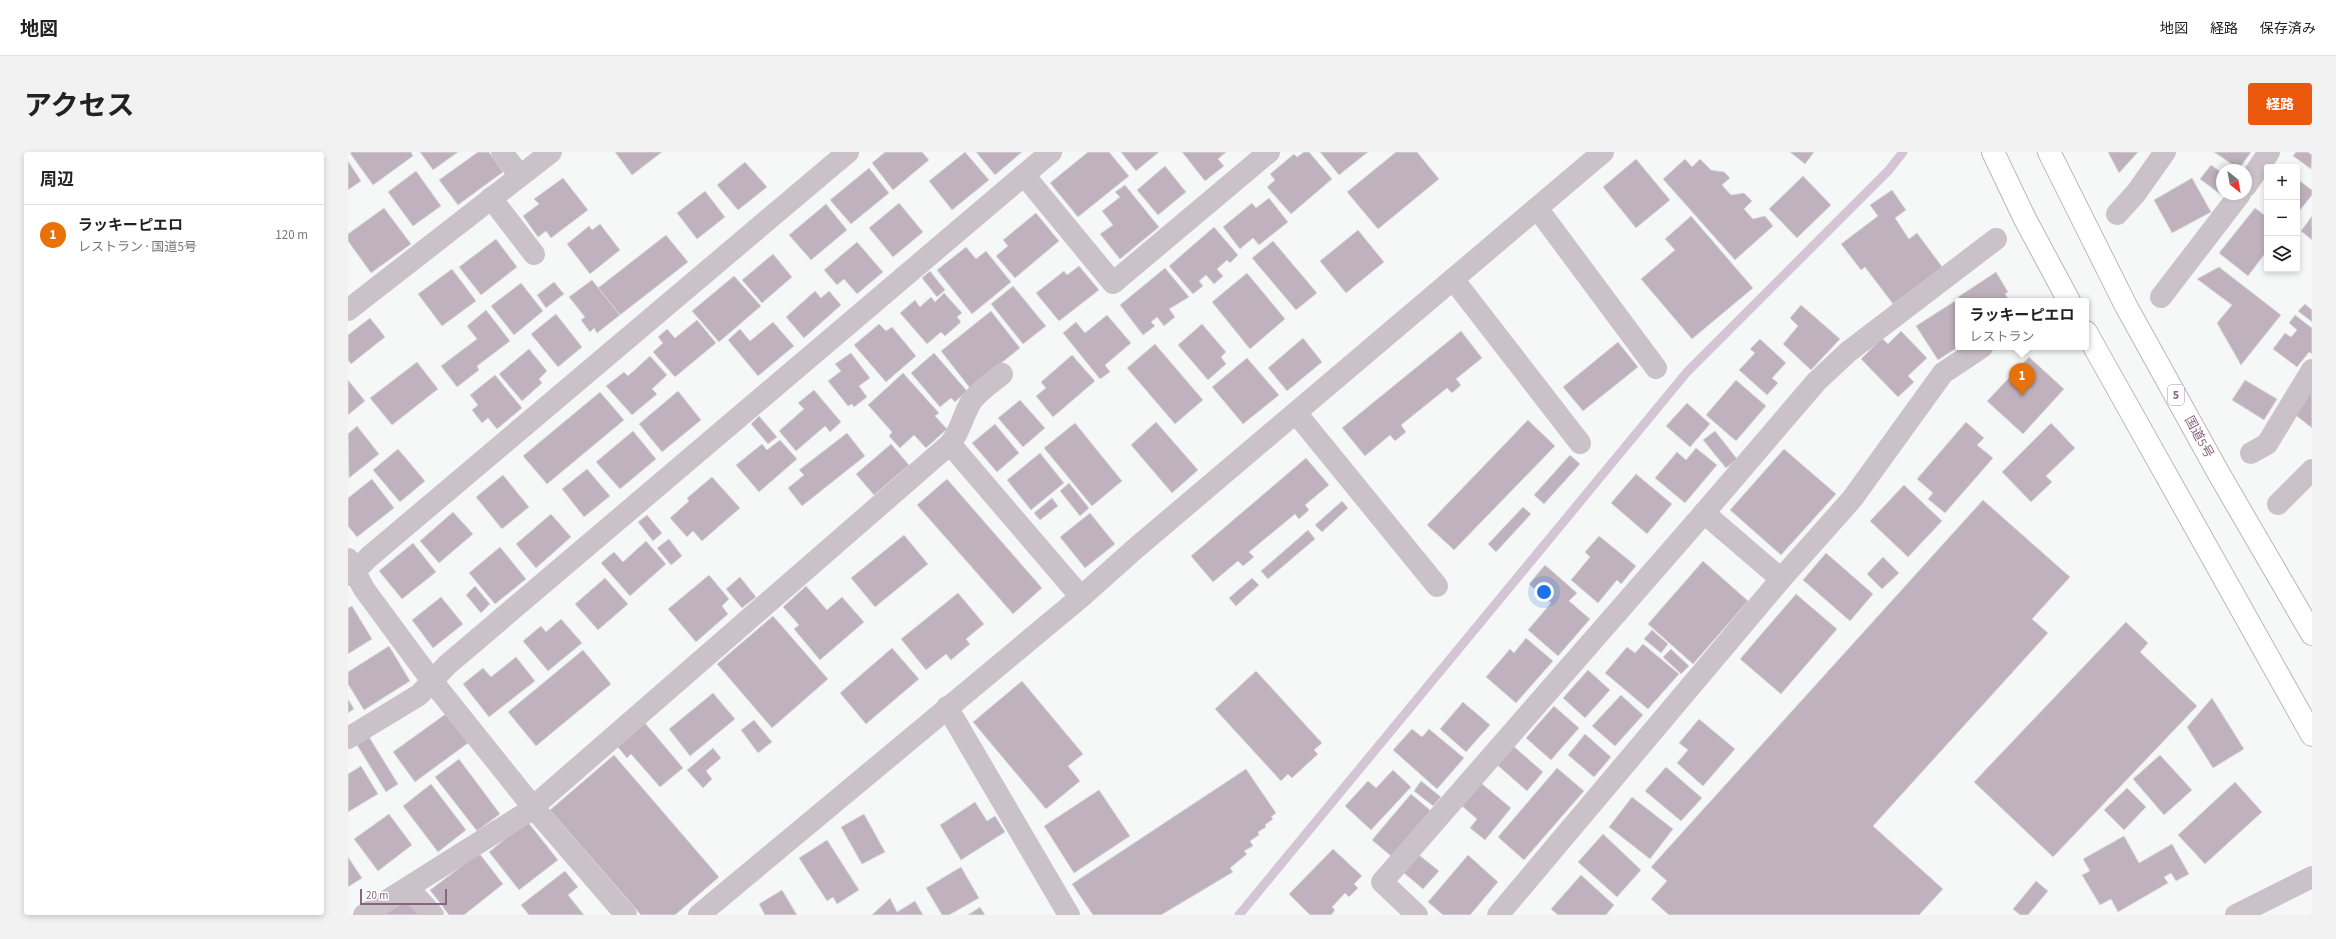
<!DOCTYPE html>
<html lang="ja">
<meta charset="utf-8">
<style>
body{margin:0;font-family:"Source Sans 3","Noto Sans JP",sans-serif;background:#f2f2f2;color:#222}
.controls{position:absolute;right:12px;top:12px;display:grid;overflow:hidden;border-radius:4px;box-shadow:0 2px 6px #0003}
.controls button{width:36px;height:36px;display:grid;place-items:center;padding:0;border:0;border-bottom:1px solid #e0e0e0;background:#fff;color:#222;font:20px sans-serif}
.compass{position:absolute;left:1868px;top:12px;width:36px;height:36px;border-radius:50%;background:#fff;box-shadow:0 2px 6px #0003;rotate:149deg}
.scale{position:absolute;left:12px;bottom:10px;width:87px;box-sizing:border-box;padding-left:4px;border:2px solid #896481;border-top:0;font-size:11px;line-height:14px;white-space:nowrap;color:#896481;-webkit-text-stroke:3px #fff;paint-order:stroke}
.you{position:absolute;left:1196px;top:440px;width:14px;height:14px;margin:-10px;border:3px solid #fff;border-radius:50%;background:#1a73e8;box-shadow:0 0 0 6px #1a73e833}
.badge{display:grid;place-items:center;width:26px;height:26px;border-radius:50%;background:#ea580c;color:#fff;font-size:13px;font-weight:700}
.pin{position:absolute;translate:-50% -33px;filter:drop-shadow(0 1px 2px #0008)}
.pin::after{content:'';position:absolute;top:21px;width:14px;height:12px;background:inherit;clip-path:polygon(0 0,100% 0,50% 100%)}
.popup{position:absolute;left:1607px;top:146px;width:134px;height:52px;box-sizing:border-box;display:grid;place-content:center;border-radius:4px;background:#fff;filter:drop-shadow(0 1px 3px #0005);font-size:13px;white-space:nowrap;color:#767676}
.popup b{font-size:15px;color:#222}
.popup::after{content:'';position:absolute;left:50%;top:100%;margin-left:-8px;border:8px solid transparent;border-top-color:#fff}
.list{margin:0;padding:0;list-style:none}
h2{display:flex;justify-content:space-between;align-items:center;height:52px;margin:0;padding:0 16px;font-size:17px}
h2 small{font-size:13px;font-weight:400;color:#767676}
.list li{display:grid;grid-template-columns:26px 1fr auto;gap:12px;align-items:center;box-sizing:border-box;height:60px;padding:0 16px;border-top:1px solid #e0e0e0}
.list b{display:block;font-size:15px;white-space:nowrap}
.list p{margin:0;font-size:13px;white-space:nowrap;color:#767676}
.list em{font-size:13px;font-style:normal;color:#767676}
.icon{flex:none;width:22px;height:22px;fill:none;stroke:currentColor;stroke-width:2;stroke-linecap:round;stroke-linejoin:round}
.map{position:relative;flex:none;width:1964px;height:763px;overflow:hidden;border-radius:4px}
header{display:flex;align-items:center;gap:24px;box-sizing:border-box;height:56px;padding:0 20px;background:#fff;border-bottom:1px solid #e0e0e0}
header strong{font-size:19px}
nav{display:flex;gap:22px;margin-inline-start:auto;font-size:14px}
.intro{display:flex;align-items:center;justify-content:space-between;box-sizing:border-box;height:96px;padding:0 24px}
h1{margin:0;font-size:28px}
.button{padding:10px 18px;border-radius:4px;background:#ea580c;color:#fff;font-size:14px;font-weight:700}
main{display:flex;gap:24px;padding:0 24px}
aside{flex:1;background:#fff;border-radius:4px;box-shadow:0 2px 6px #0003}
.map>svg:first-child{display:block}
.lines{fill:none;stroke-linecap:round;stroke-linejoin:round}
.stream{stroke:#d3c5d3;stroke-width:9}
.building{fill:#bfb2be;stroke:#d7dad9}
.highway-casing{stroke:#bdb5bc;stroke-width:24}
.minor{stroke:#cbc2c9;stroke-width:22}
.highway{stroke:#fff;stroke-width:22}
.labels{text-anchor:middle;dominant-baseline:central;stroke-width:4;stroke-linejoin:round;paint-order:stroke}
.shield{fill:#fff;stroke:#ac92a7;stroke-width:1}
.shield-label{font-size:12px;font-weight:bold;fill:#896481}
.street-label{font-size:13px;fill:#896481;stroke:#fff}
</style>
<header>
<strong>地図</strong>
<nav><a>地図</a><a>経路</a><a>保存済み</a></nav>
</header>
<div class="intro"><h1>アクセス</h1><a class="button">経路</a></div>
<main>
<aside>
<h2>周辺<small></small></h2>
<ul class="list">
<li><span class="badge" style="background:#e8710a">1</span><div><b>ラッキーピエロ</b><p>レストラン · 国道5号</p></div><em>120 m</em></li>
</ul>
</aside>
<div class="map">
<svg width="1964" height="763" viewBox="0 0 1964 763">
<rect width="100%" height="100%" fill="#f5f8f7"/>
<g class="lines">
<!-- stream -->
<path class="stream" d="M891 763 1339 220 1541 18 1555 0"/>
</g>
<!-- building -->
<g class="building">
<path d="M4 0H63L65 4 25 33 2 1Z"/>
<path d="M72 0H110L85 18Z"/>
<path d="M130 0H141L155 20 110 53 91 28Z"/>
<path d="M267 0H314L284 23Z"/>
<path d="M537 0H574L581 8 545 38 524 11Z"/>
<path d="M617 0 641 28 604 58 581 29Z"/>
<path d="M628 0H674L647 23Z"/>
<path d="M740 0H761L781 24 730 65 702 31Z"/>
<path d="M773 0H811L788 19Z"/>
<path d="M834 0H878L870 7 876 14 857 29Z"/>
<path d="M956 0H961L984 27 943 62 919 35 927 28 922 22 946 2 949 5Z"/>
<path d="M972 0H1020L991 23Z"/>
<path d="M1048 0H1069L1091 27 1030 77 999 40Z"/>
<path d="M1442 0H1466L1457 12Z"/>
<path d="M1760 0H1790L1771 21Z"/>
<path d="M1866 0H1903L1891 17Z"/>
<path d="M1948 0H1960L1964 3 1963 17 1945 4Z"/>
<path d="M1288 7 1322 48 1288 76 1255 35Z"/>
<path d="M1337 7 1344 15 1352 7 1363 18 1376 20 1382 26 1374 33 1383 43 1396 41 1404 49 1396 57 1405 67 1417 64 1425 74 1387 108 1315 27Z"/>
<path d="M0 9 13 29 0 38Z"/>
<path d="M397 10 419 35 390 58 369 33Z"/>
<path d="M1863 13 1874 21V42H1877L1875 44 1852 27Z"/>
<path d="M817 14 838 40 810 63 789 38Z"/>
<path d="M521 16 541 41 503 72 482 48Z"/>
<path d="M68 19 93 54 65 74 40 40Z"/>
<path d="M1455 24 1483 53 1449 86 1421 57Z"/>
<path d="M215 26 240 58 203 86 198 79 190 85 175 64 191 52 186 47Z"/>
<path d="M1844 26 1863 60 1824 81 1806 48Z"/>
<path d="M1949 27 1964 38V43L1949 62Z"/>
<path d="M777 33 811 75 772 107 752 82 765 73 754 59 772 45 767 40Z"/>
<path d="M1544 38 1558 58 1547 66 1561 87 1569 81 1595 116 1545 152 1517 115 1513 118 1493 92 1530 64 1522 53Z"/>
<path d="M357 39 377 65 349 87 329 61Z"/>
<path d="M921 46 940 70 911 93 905 86 892 97 875 75 904 51 908 56Z"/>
<path d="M551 51 575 80 545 105 521 76Z"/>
<path d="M478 52 499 78 463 108 441 83Z"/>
<path d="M36 56 63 92 23 121 0 89V82Z"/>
<path d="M1907 56 1919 65V99L1900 124 1871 101Z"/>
<path d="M688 61 711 89 667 126 648 104 660 94 655 88Z"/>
<path d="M1343 64 1405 136 1344 187 1293 127 1327 98 1317 87Z"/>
<path d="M1964 64V88L1953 79Z"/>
<path d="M252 72 272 98 242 122 219 92 241 74 244 78Z"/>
<path d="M866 75 890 103 882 111 879 108 869 117 875 124 866 132 858 123 851 129 855 134 845 142 821 114Z"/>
<path d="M1010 78 1036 110 998 141 972 109Z"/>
<path d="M318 83 340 110 272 163 250 136Z"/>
<path d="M148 87 169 115 133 143 111 115Z"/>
<path d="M925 89 969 141 948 158 904 106Z"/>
<path d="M509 90 535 120 509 142 496 127 489 133 476 118Z"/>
<path d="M618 95 628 107 638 99 663 130 624 162 589 118Z"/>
<path d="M425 102 444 125 414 151 394 128Z"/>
<path d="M731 114 751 138 711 169 688 141 716 119 719 123Z"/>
<path d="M1871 115 1933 163 1893 213 1869 171 1884 153 1849 127Z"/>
<path d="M817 116 841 145 821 157 827 165 816 174 809 165 803 170 807 174 795 183 772 153Z"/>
<path d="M104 117 128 149 94 174 70 142Z"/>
<path d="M582 119 597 138 589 145 574 126Z"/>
<path d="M1648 120 1660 140 1657 142 1662 149H1613L1610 145Z"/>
<path d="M899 121 937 167 902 197 864 150Z"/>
<path d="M386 124 413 154 371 190 344 159Z"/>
<path d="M244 128 272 163 249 181 246 176 242 180 233 168 237 165 221 145Z"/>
<path d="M206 130 216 142 198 156 189 143Z"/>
<path d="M173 131 195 159 166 183 143 154Z"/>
<path d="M665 134 698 174 675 192 643 152Z"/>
<path d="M467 139 473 146 481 139 493 153 456 186 438 165Z"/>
<path d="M596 141 614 161 609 165 613 170 597 184 593 180 579 192 552 161 567 148 572 155 583 145 587 150Z"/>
<path d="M1607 149 1610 153V195L1590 208 1568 174Z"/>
<path d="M1957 152 1964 158V170L1950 159Z"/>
<path d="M1453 153 1492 187 1463 218 1435 192 1450 174 1442 166Z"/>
<path d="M138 158 162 189 129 214 131 218 109 235 93 214 129 187 119 174Z"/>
<path d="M643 159 672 196 622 236 593 199Z"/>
<path d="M208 162 234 195 210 215 183 182Z"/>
<path d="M759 163 783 191 757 213 762 220 752 227 715 181 728 170 737 181Z"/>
<path d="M1947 163 1964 176V202L1961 200 1949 215 1925 197 1937 181 1943 185 1949 178 1941 171Z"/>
<path d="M22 166 37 185 3 212 0 208V183Z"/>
<path d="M349 168 368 191 327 225 305 200 315 191 310 185 319 177 327 186Z"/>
<path d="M425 170 446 194 410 224 380 188 392 177 402 189Z"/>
<path d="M531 172 538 179 544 175 568 204 538 230 506 193Z"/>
<path d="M854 172 878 200 873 205 878 212 860 228 830 193Z"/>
<path d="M1113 179 1134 206 1108 227 1113 233 1104 241 1099 236 1053 273 1058 280 1047 289 1042 283 1017 304 994 276Z"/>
<path d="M1553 179 1579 206 1560 224 1566 230 1550 245 1513 207 1534 186 1540 192Z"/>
<path d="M955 186 974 210 939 239 920 216Z"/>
<path d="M1412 187 1438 211 1424 226 1430 231 1419 243 1391 218 1407 201 1402 197Z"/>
<path d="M1270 190 1290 215 1235 259 1215 235Z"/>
<path d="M807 192 855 248 827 272 779 216Z"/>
<path d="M181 197 199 219 191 227 194 231 174 249 151 222Z"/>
<path d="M503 201 522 226 511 234 519 245 506 255 504 252 500 254 480 229 493 219 487 212Z"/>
<path d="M586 201 619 239 607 250 603 246 592 255 563 221Z"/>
<path d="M724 203 747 229 705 265 688 244 698 236 693 230Z"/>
<path d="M302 204 319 223 304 237 309 242 284 263 258 234 276 220 280 224Z"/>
<path d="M1681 205 1716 237 1675 282 1639 249Z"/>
<path d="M899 206 931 243 895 272 864 235Z"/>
<path d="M69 210 90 237 44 273 22 246Z"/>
<path d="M555 221 591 261 587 264 599 277 578 296 566 283 552 296 541 284 544 280 520 253Z"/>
<path d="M147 223 174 256 149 277 140 266 134 271 124 258 130 253 122 243Z"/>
<path d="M0 228 17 249 0 263Z"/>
<path d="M1388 228 1418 254 1388 289 1358 263Z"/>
<path d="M1897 228 1929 247 1916 268 1884 248Z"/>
<path d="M1964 237V276L1945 261Z"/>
<path d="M466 238 493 270 482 280 477 274 448 299 431 279 456 257 450 251Z"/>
<path d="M330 239 353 268 314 300 291 272Z"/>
<path d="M252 240 276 268 199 332 175 304Z"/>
<path d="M672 248 697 276 675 295 650 266Z"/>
<path d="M1339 251 1362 272 1342 295 1318 274Z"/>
<path d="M411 264 429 285 420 292 403 272Z"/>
<path d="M1180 268 1207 294 1106 398 1079 373Z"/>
<path d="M808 270 850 318 824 341 783 293Z"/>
<path d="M1618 270 1636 286 1629 293 1645 306 1597 361 1580 347 1585 341 1569 327Z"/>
<path d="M727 271 774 329 744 354 696 296Z"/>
<path d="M1703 271 1727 296 1698 324 1704 330 1683 350 1654 320Z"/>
<path d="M647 272 671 301 649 320 624 291Z"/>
<path d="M9 274 31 302 1 326 0 282Z"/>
<path d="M285 279 308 307 272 337 248 310Z"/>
<path d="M1367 279 1389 307 1378 316 1355 288Z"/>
<path d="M499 281 517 304 454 354 440 336 456 323 451 318Z"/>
<path d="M432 288 449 307 411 340 388 313 414 292 419 298Z"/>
<path d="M543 292 561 313 526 343 508 322Z"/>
<path d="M1348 296 1369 313 1337 351 1307 326 1329 300 1338 308Z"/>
<path d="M50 297 77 329 52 350 25 318Z"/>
<path d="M1436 297 1488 342 1433 403 1382 358Z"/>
<path d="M692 301 716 331 683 358 659 328Z"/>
<path d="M1222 303 1232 312 1196 352 1186 343Z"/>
<path d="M958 306 981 333 957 353 961 358 951 367 947 362 901 400 906 405 895 414 890 409 865 430 843 404Z"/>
<path d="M239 317 262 344 236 365 214 337Z"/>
<path d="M1288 322 1324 352 1299 382 1263 351Z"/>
<path d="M155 323 181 355 154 377 128 345Z"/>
<path d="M364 325 392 356 354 389 345 379 339 385 322 366 341 349 339 346Z"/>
<path d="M24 327 46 356 9 385 0 374V346Z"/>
<path d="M599 327 694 436 665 462 569 353Z"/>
<path d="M721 331 741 356 732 364 712 339Z"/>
<path d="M1556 333 1594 369 1560 405 1522 369Z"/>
<path d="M704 346 710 354 692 368 686 361Z"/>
<path d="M1635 348 1722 425 1684 467 1700 481 1525 674 1595 737 1571 763H1321L1303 747 1319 729 1303 715Z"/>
<path d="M994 349 1000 356 974 380 967 373Z"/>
<path d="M1175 355 1183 362 1148 400 1140 392Z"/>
<path d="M105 360 125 382 91 411 72 389Z"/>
<path d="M742 361 767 392 737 416 712 385Z"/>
<path d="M203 362 223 385 188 416 168 392Z"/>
<path d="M299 363 314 381 305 389 290 370Z"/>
<path d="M960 378 967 387 920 427 913 419Z"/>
<path d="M556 383 580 412 527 455 503 426Z"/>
<path d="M1251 384 1288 414 1273 432 1269 428 1250 451 1223 428 1242 405 1237 400Z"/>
<path d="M321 387 334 404 323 413 309 396Z"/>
<path d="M298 389 318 412 282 444 253 411 266 400 275 410Z"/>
<path d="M65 391 88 420 54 447 31 419Z"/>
<path d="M152 395 178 427 147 452 121 421Z"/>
<path d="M1478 401 1525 442 1502 469 1455 428Z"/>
<path d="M1535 405 1551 421 1534 437 1519 422Z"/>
<path d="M1355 409 1400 449 1345 512 1300 472Z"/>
<path d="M1197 413 1229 441 1221 449 1242 467 1210 504 1180 478 1203 451 1181 432Z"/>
<path d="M361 423 381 447 374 454 380 462 348 490 320 457Z"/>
<path d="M392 425 408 445 394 456 378 437Z"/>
<path d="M257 426 280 452 250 478 227 452Z"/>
<path d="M904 426 911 433 888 454 881 446Z"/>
<path d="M127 434 142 452 133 461 118 443Z"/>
<path d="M458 434 479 458 494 445 516 470 472 508 446 477 451 473 435 455Z"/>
<path d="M610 441 636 472 618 487 622 492 603 508 598 502 578 518 553 487Z"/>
<path d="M1448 442 1489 477 1433 542 1392 507Z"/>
<path d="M93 445 115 472 85 496 64 468Z"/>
<path d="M4 454 24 487 0 502V456Z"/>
<path d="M425 464 480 527 424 576 369 512Z"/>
<path d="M213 467 234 491 200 519 175 489 193 474 198 480Z"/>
<path d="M1778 470 1800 491 1792 500 1849 554 1705 705 1626 630Z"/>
<path d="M1304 478 1320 492 1313 501 1296 487Z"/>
<path d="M1178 486 1205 509 1168 551 1138 525 1162 497 1166 501Z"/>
<path d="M1295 492 1331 522 1300 557 1257 521 1279 495 1287 501Z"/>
<path d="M41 494 62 529 16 558 0 532V520Z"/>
<path d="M544 496 571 527 518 572 492 541Z"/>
<path d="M1323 497 1341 514 1333 522 1315 505Z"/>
<path d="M235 498 263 532 188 594 160 560Z"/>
<path d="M168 505 187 529 141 565 115 532 135 516 143 525Z"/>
<path d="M1240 518 1262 538 1237 566 1215 546Z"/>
<path d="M908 519 974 591 966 598 970 602 944 626 940 622 933 629 867 557Z"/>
<path d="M674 529 735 602 720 614 732 629 698 657 625 570Z"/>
<path d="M365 541 387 567 342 604 321 577Z"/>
<path d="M1273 543 1295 563 1267 594 1244 574Z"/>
<path d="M1864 546 1896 597 1865 616 1839 575Z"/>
<path d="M0 547 6 557 0 561Z"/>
<path d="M1115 550 1142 573 1118 600 1092 577Z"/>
<path d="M1206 554 1231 576 1203 608 1178 586Z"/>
<path d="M99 561 120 591 67 630 45 600Z"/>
<path d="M1351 567 1387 597 1355 634 1329 611 1340 598 1331 591Z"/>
<path d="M406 568 424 590 410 601 393 578Z"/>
<path d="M297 571 335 616 312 635 283 602 279 606 269 594Z"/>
<path d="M1064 577 1074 585 1081 577 1116 606 1089 637 1045 598Z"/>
<path d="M1237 582 1263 605 1246 625 1220 603Z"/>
<path d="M21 585 50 632 38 640 9 593Z"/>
<path d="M1163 592 1195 620 1179 639 1147 611Z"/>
<path d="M365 596 373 606 358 619 364 627 355 636 339 618Z"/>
<path d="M266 603 371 725 327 763H293L202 658Z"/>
<path d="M1812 603 1844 638 1816 663 1785 627Z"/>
<path d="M111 607 152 662 129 679 87 625Z"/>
<path d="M13 614 30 642 0 660V622Z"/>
<path d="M1318 615 1354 646 1333 669 1297 639Z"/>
<path d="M1209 616 1236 639 1176 708 1150 685Z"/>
<path d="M898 617 928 661 923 665 925 667 917 673 918 675 910 680 911 683 902 689 905 694 896 699 899 702 882 716 885 720 813 763H745L724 732Z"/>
<path d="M1045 618 1063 635 1023 678 997 654 1020 629 1028 636Z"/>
<path d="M1073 629 1093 645 1085 654 1066 639Z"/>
<path d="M1887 630 1914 660 1857 712 1830 683Z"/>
<path d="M1133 631 1163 656 1137 688 1122 676 1129 667 1114 654Z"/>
<path d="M83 632 118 678 90 700 55 654Z"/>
<path d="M1779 636 1798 655 1776 678 1756 658Z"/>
<path d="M751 638 782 684 726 721 696 674Z"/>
<path d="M1063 642 1083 659 1043 704 1024 688Z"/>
<path d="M1284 645 1325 677 1302 707 1261 675Z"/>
<path d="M627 650 639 669 647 664 657 680 613 708 592 673Z"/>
<path d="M41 662 64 693 30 719 6 687Z"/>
<path d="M516 662 537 700 514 712 493 675Z"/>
<path d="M179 669 210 708 171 738 141 700Z"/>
<path d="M1255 682 1293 718 1269 745 1230 710Z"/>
<path d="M1776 684 1791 711 1824 692 1841 722 1828 729 1823 721 1816 725 1820 731 1770 760 1763 747 1752 753 1734 723 1742 719 1735 707Z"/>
<path d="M479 688 511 738 489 752 485 745 479 749 451 706Z"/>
<path d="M985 697 1014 724 1006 732 1010 736 1001 745 997 741 984 755 987 758 983 763H962L941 742Z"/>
<path d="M131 701 155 732 116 763H101L82 738Z"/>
<path d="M1071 703 1091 719 1075 737 1056 721Z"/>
<path d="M1120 703 1150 730 1122 763H1095L1080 750Z"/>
<path d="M0 705 14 726 0 735Z"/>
<path d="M613 715 631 746 601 763H594L578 736Z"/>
<path d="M217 719 230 735 220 743 236 763H181L173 753Z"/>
<path d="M1233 723 1266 753 1258 763H1210L1203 757Z"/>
<path d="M1688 729 1700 739 1680 763H1672L1665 757Z"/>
<path d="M434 738 449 763H417L411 752Z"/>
<path d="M59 746 71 763H34Z"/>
<path d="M542 746 549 760 567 749 575 763H524Z"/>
<path d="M632 755 637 763H620Z"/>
</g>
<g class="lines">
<defs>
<g id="highway">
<path d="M1645 0 1677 67 1721 149"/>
<path d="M1701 0 1778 154 1871 322 1964 482"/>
<path d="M1738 180 1964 583"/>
</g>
</defs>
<!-- highway casing -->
<use href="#highway" class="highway-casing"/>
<!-- minor -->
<g class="minor">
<path d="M154 0 172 24"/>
<path d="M676 23 765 131 921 0"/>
<path d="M1898 34 1921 0"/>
<path d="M143 46 186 102"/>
<path d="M1189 56 1308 216"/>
<path d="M1769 62 1788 41 1817 0"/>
<path d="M1105 127 1232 291"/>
<path d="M1813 145 1892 42"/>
<path d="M0 158 203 0"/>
<path d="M948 261 1089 434"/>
<path d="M602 292 733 445"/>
<path d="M1903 301 1919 292 1964 218"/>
<path d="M1930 352 1964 318"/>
<path d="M1356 361 1433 427"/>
<path d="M0 407 16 437 84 529 185 655 278 763"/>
<path d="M0 423 7 419 21 405 500 0"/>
<path d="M599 555 721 763"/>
<path d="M0 586 71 543 99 513 703 0"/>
<path d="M60 736 85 763"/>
<path d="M16 763 178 661 602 292C612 280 615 263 623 250 630 239 645 230 654 222"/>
<path d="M351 763 733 445 788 396 1255 0"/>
<path d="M1069 763 1034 730 1356 361 1468 230 1500 200 1648 87"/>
<path d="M1150 763 1433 427 1504 347 1595 221 1634 195"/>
<path d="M1888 763 1964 725"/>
</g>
<!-- highway -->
<use href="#highway" class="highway"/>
</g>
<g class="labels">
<!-- shield labels -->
<rect class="shield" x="1820" y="233" width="16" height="20" rx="3"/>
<g class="shield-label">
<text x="1828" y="243">5</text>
</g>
<!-- street labels -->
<g class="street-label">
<text transform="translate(1851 285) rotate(61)">国道5号</text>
</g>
</g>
</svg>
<div class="controls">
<button>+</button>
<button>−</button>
<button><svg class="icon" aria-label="layers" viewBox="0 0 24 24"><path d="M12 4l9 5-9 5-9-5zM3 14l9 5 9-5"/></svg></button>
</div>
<svg class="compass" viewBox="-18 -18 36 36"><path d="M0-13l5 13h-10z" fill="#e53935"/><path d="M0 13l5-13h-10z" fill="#767676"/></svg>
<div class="scale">20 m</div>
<div class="you"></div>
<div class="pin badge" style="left:1674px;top:244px;background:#e8710a">1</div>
<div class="popup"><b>ラッキーピエロ</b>レストラン</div>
</div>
</main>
